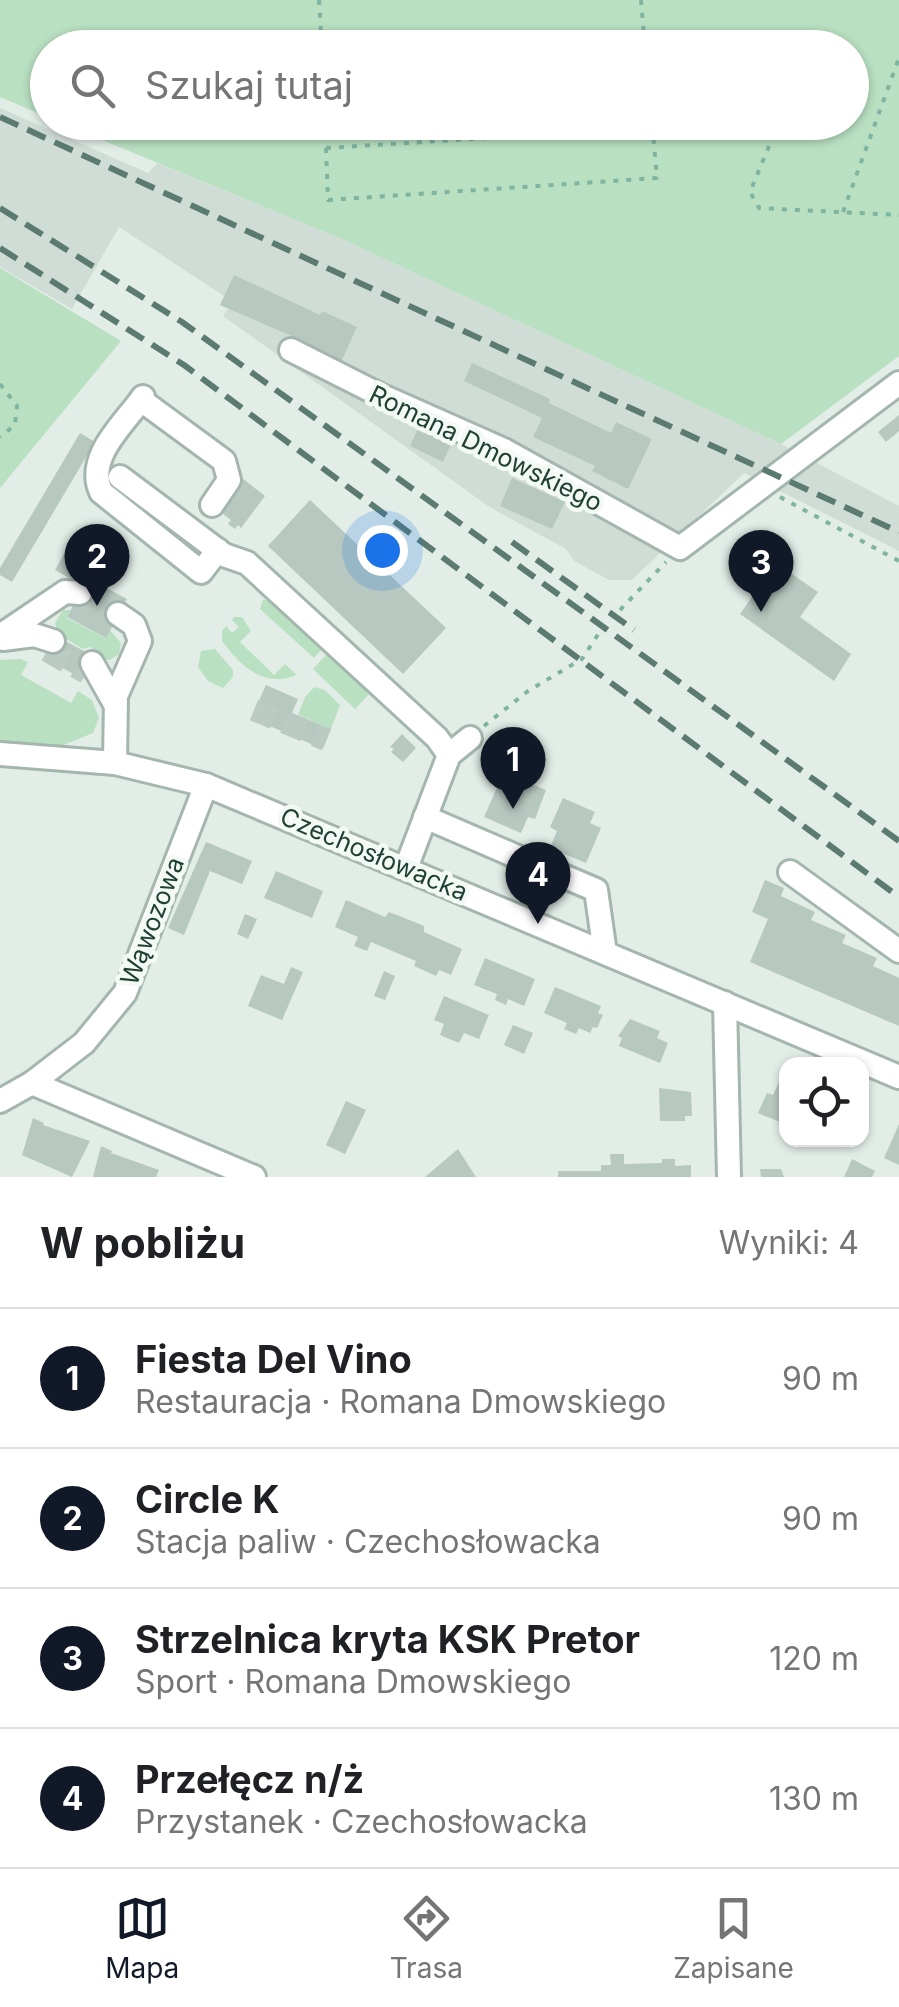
<!DOCTYPE html>
<html lang="pl">
<meta charset="utf-8">
<style>
body{margin:0;font-family:Inter,sans-serif;background:#f2f2f2;color:#202124}
.controls{position:absolute;right:30px;bottom:30px;display:grid;overflow:hidden;border-radius:20px;box-shadow:0 2px 8px #0004}
.controls button{width:90px;height:90px;display:grid;place-items:center;padding:0;border:0;border-bottom:2px solid #e0e0e0;background:#fff;color:#202124;font:50px sans-serif}
.you{position:absolute;left:382px;top:550px;width:35px;height:35px;margin:-25px;border:8px solid #fff;border-radius:50%;background:#1a73e8;box-shadow:0 0 0 15px #1a73e833}
.badge{display:grid;place-items:center;width:65px;height:65px;border-radius:50%;background:#111827;color:#fff;font-size:32px;font-weight:700}
.pin{position:absolute;translate:-50% -82px;filter:drop-shadow(0 2px 5px #0008)}
.pin::after{content:'';position:absolute;top:52px;width:35px;height:30px;background:inherit;clip-path:polygon(0 0,100% 0,50% 100%)}
.list{margin:0;padding:0;list-style:none}
h2{display:flex;justify-content:space-between;align-items:center;height:130px;margin:0;padding:0 40px;font-size:42px}
h2 small{font-size:32px;font-weight:400;color:#757577}
.list li{display:grid;grid-template-columns:65px 1fr auto;gap:30px;align-items:center;box-sizing:border-box;height:140px;padding:0 40px;border-top:2px solid #e0e0e0}
.list b{display:block;font-size:38px;white-space:nowrap}
.list p{margin:0;font-size:32px;white-space:nowrap;color:#757577}
.list em{font-size:32px;font-style:normal;color:#757577}
.icon{flex:none;width:55px;height:55px;fill:none;stroke:currentColor;stroke-width:2;stroke-linecap:round;stroke-linejoin:round}
.map{position:relative;flex:none;width:899px;height:1177px;overflow:hidden}
.search{position:absolute;background:#fff;box-shadow:0 2px 8px #0004;left:30px;right:30px;top:30px;height:110px;display:flex;align-items:center;gap:25px;box-sizing:border-box;padding:0 35px;border-radius:55px;color:#757577;font-size:38px}
.sheet{height:690px;background:#fff}
nav{display:flex;justify-content:space-around;align-items:center;box-sizing:border-box;height:140px;border-top:2px solid #e0e0e0;background:#fff;font-size:28px;color:#757577}
nav a{display:grid;justify-items:center;gap:5px}
nav .on{color:#111827}
.map>svg:first-child{display:block}
.built{fill:#d0ddd6}
.green{fill:#b9e0c1}
.building{fill:#b7c8c0}
.lines{fill:none;stroke-linecap:round;stroke-linejoin:round}
.minor-tunnel{stroke:#bbcac3;stroke-width:22;stroke-dasharray:22 11;stroke-linecap:butt}
.minor-casing{stroke:#a4b6ae;stroke-width:28}
.path{stroke:#7fb4a0;stroke-width:4;stroke-dasharray:5 8;stroke-linecap:butt}
.minor{stroke:#fff;stroke-width:22}
.rail{stroke:#5b7b70;stroke-width:6;stroke-dasharray:20 10;stroke-linecap:butt}
.labels{text-anchor:middle;dominant-baseline:central;stroke-width:9;stroke-linejoin:round;paint-order:stroke}
.street-label{font-size:25px;fill:#204035;stroke:#f3f9f5}
</style>
<div class="map">
<svg width="899" height="1177" viewBox="0 0 899 1177">
<rect width="100%" height="100%" fill="#e2ede7"/>
<!-- built -->
<path class="built" d="M0 108 148 173 157 163 342 239 781 444 899 506V551L744 473 632 580H609L574 561 566 549 491 508 223 316 228 309 220 305 224 296 119 227 72 309 0 267Z"/>
<!-- green -->
<g class="green">
<path d="M0 0H899V356L781 444 342 239 61 123 852 122V48H48L47 117 0 97Z"/>
<path d="M0 268 121 341 0 488Z"/>
<path d="M263 600H272L324 647 314 658 260 609Z"/>
<path d="M63 610H70L67 618 105 638 110 630 121 643 119 654 110 660H103L99 653 90 647 83 649 58 634 55 623Z"/>
<path d="M234 617H242L251 631 240 642 274 675 285 664 297 675C263 688 242 667 222 641V631L226 626 232 633 239 627 232 620Z"/>
<path d="M215 649 233 670V677L223 688 208 681 198 667 201 651Z"/>
<path d="M329 652 372 691 355 709 313 669Z"/>
<path d="M20 659 28 662 21 675 71 703 78 691 92 700 99 718 93 733 61 746 0 742V660Z"/>
<path d="M314 687 325 690 340 705 331 729 298 715 305 697Z"/>
</g>
<!-- building -->
<g class="building">
<path d="M234 275 320 315 322 311 357 327 341 362 306 346 308 343 220 305Z"/>
<path d="M472 363 550 399 549 403 611 433 616 422 652 439 628 489 592 471 595 466 533 437 542 418 464 381Z"/>
<path d="M899 415V431L886 442 878 432Z"/>
<path d="M419 426 452 442 443 462 410 446Z"/>
<path d="M80 433 95 442 12 582 0 575V568Z"/>
<path d="M242 478 265 496 241 528 238 525 235 529 228 524 231 520 218 510Z"/>
<path d="M512 478 565 502 552 529 500 506Z"/>
<path d="M310 500 446 628 403 674 268 546Z"/>
<path d="M77 530 111 549 105 560 99 557 88 578 127 599 106 638 67 617 87 579 78 583 55 570Z"/>
<path d="M776 563 818 592 800 617 851 654 834 681 740 614Z"/>
<path d="M56 636 95 657 83 679 44 658Z"/>
<path d="M266 685 298 699 292 713 331 729 323 749 251 718Z"/>
<path d="M402 734 416 748 403 762 391 752 394 749 390 747Z"/>
<path d="M504 772 546 790 535 819 528 817 521 833 484 817Z"/>
<path d="M563 798 595 812 590 823 601 828 586 863 550 848 557 831 550 827Z"/>
<path d="M206 842 252 861 242 884 210 871 184 935 168 928Z"/>
<path d="M276 871 323 891 312 918 264 898Z"/>
<path d="M765 880 784 888 781 896 815 912 811 920 846 935 842 943 877 958 873 966 899 978V1026L750 962 768 919 752 912Z"/>
<path d="M346 900 385 917 389 912 417 923 424 926V932L462 949 451 975 439 970 436 976 414 966 416 961 371 942 367 951 354 946 358 937 335 927Z"/>
<path d="M245 914 257 919 248 939 237 934Z"/>
<path d="M485 958 535 979 524 1006 508 999 506 1005 495 1000 497 994 474 985Z"/>
<path d="M291 967 303 972 282 1020 248 1006 261 975 284 984Z"/>
<path d="M384 971 395 976 385 1000 374 996Z"/>
<path d="M555 987 601 1006 598 1013 603 1015 597 1028 593 1027 590 1033 579 1028 576 1034 564 1029 567 1023 544 1013Z"/>
<path d="M444 996 489 1015 479 1039 464 1033 459 1043 440 1035 444 1024 434 1020Z"/>
<path d="M630 1019 660 1031 657 1038 668 1043 660 1063 619 1046 622 1038 618 1036Z"/>
<path d="M513 1025 533 1033 524 1054 504 1045Z"/>
<path d="M782 1076 786 1078V1117L783 1115 780 1122 758 1113 767 1093 773 1095Z"/>
<path d="M659 1088 691 1092 692 1116H685V1121H660Z"/>
<path d="M346 1101 366 1110 345 1154 326 1145Z"/>
<path d="M33 1118 44 1123 43 1125 90 1141 72 1177 22 1155Z"/>
<path d="M899 1124V1165L884 1158Z"/>
<path d="M101 1146 112 1151 111 1153 159 1170 156 1177H93Z"/>
<path d="M458 1149 476 1177H425Z"/>
<path d="M610 1154H624V1164L662 1163V1159H675V1166L691 1165V1177H558V1171H601V1165H611Z"/>
<path d="M852 1159 875 1171 872 1177H844Z"/>
<path d="M760 1169H781L784 1177H761Z"/>
</g>
<g class="lines">
<!-- minor-tunnel -->
<g class="minor-tunnel">
<path d="M80 593 118 614"/>
<path d="M47 651 86 673"/>
<path d="M254 710 326 740"/>
</g>
<defs>
<g id="minor">
<path d="M291 350 380 395 504 450 680 548 899 383"/>
<path d="M143 397C124 424 85 457 101 492L201 572 218 550"/>
<path d="M141 400 224 461 229 480 212 505"/>
<path d="M120 477 224 555 247 563 437 738 449 755"/>
<path d="M0 636 65 592 80 593"/>
<path d="M3 639 34 635 53 641"/>
<path d="M92 663 115 704"/>
<path d="M0 754 115 763 206 785 899 1077"/>
<path d="M115 763 116 696 140 641 134 625 118 614"/>
<path d="M425 817 520 858"/>
<path d="M528 861 596 890 605 953"/>
<path d="M406 868 449 755 470 738"/>
<path d="M790 872 899 951"/>
<path d="M725 1003 729 1177"/>
<path d="M32 1083 254 1177"/>
<path d="M0 1101 32 1083 84 1043 125 993 206 785"/>
</g>
</defs>
<!-- minor casing -->
<use href="#minor" class="minor-casing"/>
<!-- path -->
<g class="path">
<path d="M319 0 322 48"/>
<path d="M641 0 645 48"/>
<path d="M184 35V48"/>
<path d="M332 48 548 37"/>
<path d="M810 48 817 28"/>
<path d="M325 122 328 200 657 178 652 122"/>
<path d="M779 122 750 192 759 208 899 215"/>
<path d="M326 148 651 128"/>
<path d="M843 212 899 58"/>
<path d="M0 384 17 406 15 425 0 437"/>
<path d="M780 497 899 561"/>
<path d="M620 610 666 562"/>
<path d="M484 726 528 691 582 659 599 633"/>
</g>
<!-- minor -->
<use href="#minor" class="minor"/>
<!-- rail -->
<g class="rail">
<path d="M0 117 899 532"/>
<path d="M0 208 182 322 899 841"/>
<path d="M0 248 184 365 899 897"/>
<path d="M512 542 634 630"/>
</g>
</g>
<g class="labels">
<!-- street labels -->
<g class="street-label">
<text transform="translate(486 448) rotate(26)">Romana Dmowskiego</text>
<text transform="translate(374 854) rotate(23)">Czechosłowacka</text>
<text transform="translate(152 921) rotate(-69)">Wąwozowa</text>
</g>
</g>
</svg>
<div class="controls">
<button><svg class="icon" aria-label="locate" viewBox="0 0 24 24"><circle cx="12" cy="12" r="6"/><path d="M12 2v4M12 18v4M2 12h4M18 12h4"/></svg></button>
</div>
<div class="you"></div>
<div class="pin badge" style="left:513px;top:809px">1</div>
<div class="pin badge" style="left:97px;top:606px">2</div>
<div class="pin badge" style="left:761px;top:612px">3</div>
<div class="pin badge" style="left:538px;top:924px">4</div>
<div class="search"><svg class="icon" aria-label="search" viewBox="0 0 24 24"><circle cx="10" cy="10" r="6"/><path d="M15 15l6 6"/></svg>Szukaj tutaj</div>
</div>
<section class="sheet">
<h2>W pobliżu<small>Wyniki: 4</small></h2>
<ul class="list">
<li><span class="badge">1</span><div><b>Fiesta Del Vino</b><p>Restauracja · Romana Dmowskiego</p></div><em>90 m</em></li>
<li><span class="badge">2</span><div><b>Circle K</b><p>Stacja paliw · Czechosłowacka</p></div><em>90 m</em></li>
<li><span class="badge">3</span><div><b>Strzelnica kryta KSK Pretor</b><p>Sport · Romana Dmowskiego</p></div><em>120 m</em></li>
<li><span class="badge">4</span><div><b>Przełęcz n/ż</b><p>Przystanek · Czechosłowacka</p></div><em>130 m</em></li>
</ul>
</section>
<nav>
<a class="on"><svg class="icon" aria-label="map" viewBox="0 0 24 24"><path d="M3 6l6-2 6 2 6-2v14l-6 2-6-2-6 2zM9 4v14M15 6v14"/></svg>Mapa</a>
<a><svg class="icon" aria-label="directions" viewBox="0 0 24 24"><path d="M12 3l9 9-9 9-9-9zM9 14v-3h6M13 9l2 2-2 2"/></svg>Trasa</a>
<a><svg class="icon" aria-label="saved" viewBox="0 0 24 24"><path d="M7 4h10v16l-5-4-5 4z"/></svg>Zapisane</a>
</nav>
